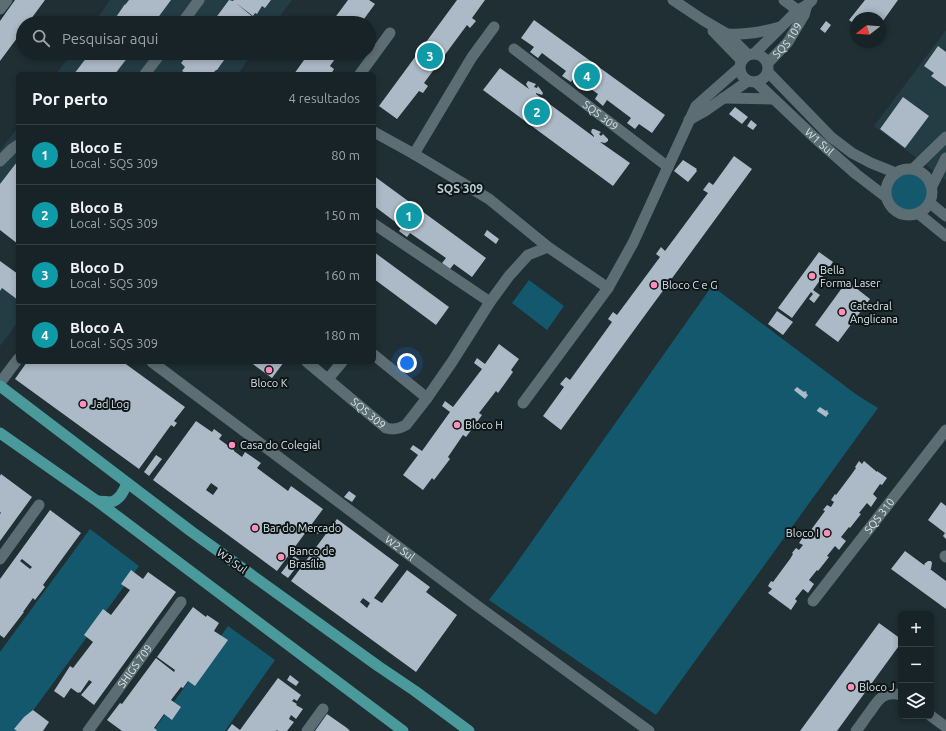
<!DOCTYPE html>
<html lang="pt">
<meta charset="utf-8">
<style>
body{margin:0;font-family:Ubuntu,sans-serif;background:#242f33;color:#f1f3f6}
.controls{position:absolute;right:12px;bottom:12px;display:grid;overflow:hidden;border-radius:6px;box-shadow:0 2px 6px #0003}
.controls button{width:36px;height:36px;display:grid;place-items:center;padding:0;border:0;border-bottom:1px solid #364044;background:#172327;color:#f1f3f6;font:20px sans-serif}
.compass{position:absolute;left:850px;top:12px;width:36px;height:36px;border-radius:50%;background:#172327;box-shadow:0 2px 6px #0003;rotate:253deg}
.you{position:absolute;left:407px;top:363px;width:14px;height:14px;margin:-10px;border:3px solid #fff;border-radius:50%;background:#1a73e8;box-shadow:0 0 0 6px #1a73e833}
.badge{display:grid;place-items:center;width:26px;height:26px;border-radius:50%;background:#bca0f2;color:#fff;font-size:13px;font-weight:700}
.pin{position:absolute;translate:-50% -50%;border:2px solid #fff;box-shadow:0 1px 4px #0006}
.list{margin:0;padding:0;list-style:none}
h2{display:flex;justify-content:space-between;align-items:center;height:52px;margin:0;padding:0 16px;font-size:17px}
h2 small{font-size:13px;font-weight:400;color:#9ea4a7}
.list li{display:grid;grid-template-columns:26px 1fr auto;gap:12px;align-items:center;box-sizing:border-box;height:60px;padding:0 16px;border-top:1px solid #364044}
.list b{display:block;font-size:15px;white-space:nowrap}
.list p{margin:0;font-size:13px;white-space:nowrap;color:#9ea4a7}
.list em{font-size:13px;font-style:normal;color:#9ea4a7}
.icon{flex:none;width:22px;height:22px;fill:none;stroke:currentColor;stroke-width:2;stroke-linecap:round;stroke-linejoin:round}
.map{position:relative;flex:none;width:946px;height:731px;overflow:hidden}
.search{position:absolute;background:#172327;box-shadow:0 2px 6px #0003;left:16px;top:16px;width:360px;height:44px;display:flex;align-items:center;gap:10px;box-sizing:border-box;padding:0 14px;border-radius:22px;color:#9ea4a7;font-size:15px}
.panel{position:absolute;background:#172327;box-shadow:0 2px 6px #0003;left:16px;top:72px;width:360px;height:292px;border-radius:6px}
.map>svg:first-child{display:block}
.built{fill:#243c44}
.green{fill:#13586c}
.building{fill:#acb9c6;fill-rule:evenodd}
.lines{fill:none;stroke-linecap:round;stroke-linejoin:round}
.minor{stroke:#5c6e74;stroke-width:11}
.tertiary{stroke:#5c6e74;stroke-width:11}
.primary{stroke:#4a999b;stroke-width:11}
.poi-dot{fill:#ff8eb9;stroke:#0f1618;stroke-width:1.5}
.labels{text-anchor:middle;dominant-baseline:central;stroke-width:4;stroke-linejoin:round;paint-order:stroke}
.street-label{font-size:11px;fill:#d8e2e6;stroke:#0f1618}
.poi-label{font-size:11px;fill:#d8e2e6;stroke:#0f1618;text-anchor:start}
.neighbourhood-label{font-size:12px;font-weight:bold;fill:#b8ccd3;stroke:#0f1618}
</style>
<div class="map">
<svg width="946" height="731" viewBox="0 0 946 731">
<rect width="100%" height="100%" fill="#1f2f34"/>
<!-- built -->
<g class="built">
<path d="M110 0H292L275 23H94Z"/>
<path d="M946 30V180L874 126Z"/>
<path d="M72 53H253L238 74H56Z"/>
<path d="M18 127V240L0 226V151Z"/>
<path d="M0 266 18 279V322L0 346Z"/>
</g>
<!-- green -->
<g class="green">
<circle cx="910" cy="193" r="19"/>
<path d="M529 280 564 306 547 330 512 303Z"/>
<path d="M712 286 857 395 878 408 656 715 489 600 511 571Z"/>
<path d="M90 529 139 566 18 731H0V652Z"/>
<path d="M228 626 275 660 225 731H153Z"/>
</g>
<!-- building -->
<g class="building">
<path d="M15 0H45L28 23H23V30L0 61V21Z"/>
<path d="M129 0H171L154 23H118L114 20 125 4V5Z"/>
<path d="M229 0 233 1 234 0H271L265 8 262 6 257 14 255 13 253 16 236 3 254 18 251 23H212Z"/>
<path d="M348 0H369L375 4 361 23H331Z"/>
<path d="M457 0H485L472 18 476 21 470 28 467 25 424 83 428 86 423 93 419 91 397 119 379 106Z"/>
<path d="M865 0H898L880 25V18H856V25L849 20Z"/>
<path d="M534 20 665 115 652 133 639 124 635 129 627 123 631 118 607 100 603 106 595 99 598 94 574 77 571 82 562 76 566 71 542 53 538 58 530 52 534 47 521 38Z"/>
<path d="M826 21 831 25 825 33 820 29Z"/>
<path d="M938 46 946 52V87L931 76 934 73 924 66Z"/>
<path d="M90 53H131L115 74H74Z"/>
<path d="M189 53H229L217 70H216L212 74H187L182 71 185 67 181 63Z"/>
<path d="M309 53H339L330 66 334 69 331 74H294Z"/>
<path d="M500 68 529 89 526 84 528 81 536 84 534 87 537 88 538 86 543 93 542 95 536 93V94L594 137V136L591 132 592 129H594L601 132 599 134 601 136 603 134 608 139V141L605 143 600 142 630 163 613 186 483 90Z"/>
<path d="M903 97 929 116 905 148 880 129Z"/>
<path d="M735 107 748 117 742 124 729 114Z"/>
<path d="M751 120 757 125 753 130 747 126Z"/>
<path d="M734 156 752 169 561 430 543 416 564 387 560 384 566 377 570 380 612 322 608 319 613 312 617 315 660 257 656 254 661 247 665 251 708 193 703 190 709 182 713 185Z"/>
<path d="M683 160 697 169 696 170 697 171 688 182 674 171Z"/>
<path d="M17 162 18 163V244L0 230V184Z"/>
<path d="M374 176 486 258 472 277 454 264 450 269 442 263 446 258 410 233 407 237 399 231 402 227 374 206Z"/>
<path d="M487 230 499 239 496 244 484 235Z"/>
<path d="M374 252 449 307 436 325 374 279Z"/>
<path d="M819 252 833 262 813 290 820 295 814 303 809 299 813 294 811 292 792 318 778 308Z"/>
<path d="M0 261 18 274V300L2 288 0 291Z"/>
<path d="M847 281 870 299 838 342 815 325Z"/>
<path d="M777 311 793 322 783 335 768 324Z"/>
<path d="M499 344 519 359 511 370 513 372 498 393 496 391 479 413 482 415 466 437 463 435 448 457 450 459 434 480 432 478 423 490 403 475 418 455 410 449 413 445 422 451 450 412 442 406 445 401 453 407 482 369 474 363 477 358 485 364Z"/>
<path d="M27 362H123L185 407 174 421 177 423 174 427 171 425 139 469 15 379Z"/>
<path d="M250 362H284L272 378Z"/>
<path d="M797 387 804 392 805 391 807 392 806 393 808 395 805 399 795 391 794 390Z"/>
<path d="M820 407 826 411 827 410 828 411 827 412 829 413 826 417 817 411V410Z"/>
<path d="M196 421 212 432 214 429 222 435 219 439 234 450V451L242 457 245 452 261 463 257 468 288 491 291 486 323 509 277 571 153 480ZM211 483 218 488 213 495 206 490Z"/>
<path d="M156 455 162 459 149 476 144 472Z"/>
<path d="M859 461 862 464 864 461 877 472V471L887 478 882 485 880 484 873 494 877 498 871 507 867 503 859 513 861 514 850 528 849 527 841 537 846 541 839 550 835 546 827 556 829 557 818 571 817 570 809 580 814 584 808 593 803 589 795 599 797 601 791 610 768 593 772 589 768 586 771 581 773 582 790 559 793 554 792 553 796 548 799 550 803 545 799 543 803 537 805 538 825 511 823 510 827 505 831 507 834 502 831 500 835 494 836 495 851 475 856 468 855 467Z"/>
<path d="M1 474 32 497 0 541V514L1 513 0 512V476Z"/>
<path d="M349 491 356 496 352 502 344 497Z"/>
<path d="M941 502 946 506V539L943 536 945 533 928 520Z"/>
<path d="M50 510 81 533 43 585 45 587 35 600 33 598 23 612H24L4 638 0 635V579ZM22 559 32 567 30 569 20 561Z"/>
<path d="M337 519 399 565 374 598 382 603 407 570 430 587 426 592 457 615 416 672 291 581ZM363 598 370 603 367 608 360 602Z"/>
<path d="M319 525 323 528 318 534 314 531Z"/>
<path d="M905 551 924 565 925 564H924L928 561H931L932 563 931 569H930L946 581V609L891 569Z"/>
<path d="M294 556 301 561 288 578 281 573Z"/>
<path d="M131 570 143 579 148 572 176 592 94 705 81 695 92 682 89 680 80 693 79 692 78 693 71 688 64 698 54 691 70 666 73 668 93 642 84 635 103 609 111 615 130 590 121 584Z"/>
<path d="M193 607 206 617 207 615 219 623 214 631 228 640 195 686 188 681 183 688 181 687 171 700 181 707 172 720 164 714 154 728 157 730 156 731H122L107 720 120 703 122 704 156 658 174 672 175 670 157 657Z"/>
<path d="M879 623 901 639V643L837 731H800Z"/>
<path d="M290 675 299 682 296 686 287 680Z"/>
<path d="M278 678 301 695 297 701 294 699 292 701 297 704 296 705 303 709 296 719 291 715 289 719 294 722 287 731H278L277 730 276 731H227L232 724 240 730Z"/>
<path d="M33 710 49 722 43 731H17L14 729 24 717Z"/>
<path d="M327 714 347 728 350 731H315Z"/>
</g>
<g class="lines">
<!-- minor -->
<g class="minor">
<path d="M784 0 804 15"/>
<path d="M0 9 7 0"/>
<path id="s1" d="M514 49 668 167"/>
<path d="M755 53 798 10 807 5"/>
<path id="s2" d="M768 63 788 42 804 15 807 5 812 0"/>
<path d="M360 74 390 33"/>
<path d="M689 120 705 111 748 81"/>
<path d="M374 132 414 154 489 199 548 247 608 288"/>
<path d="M414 154 472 57 494 27"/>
<path d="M374 224 490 302"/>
<path d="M374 355 427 398"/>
<path id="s3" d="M307 362 386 428C393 430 399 429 406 425L427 398 452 362 490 302 509 276 528 255 548 247"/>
<path d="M328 379 342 362"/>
<path d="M523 403 608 288 633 243 696 106 739 68"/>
<path d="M945 556 946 557"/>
<path d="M0 559 39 505"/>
<path id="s4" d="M813 601 946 430"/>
<path d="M931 716 946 727"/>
<path id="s5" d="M88 731 181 602"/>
<path d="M307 731 323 709"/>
<path d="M856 731C861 725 865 718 870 712 878 700 884 690 901 695"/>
</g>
<!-- tertiary -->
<g class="tertiary">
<path d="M673 0 703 20 727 34 747 54"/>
<path d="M182 23 199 0"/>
<path d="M713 31 741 60"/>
<path d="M727 34C747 35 761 32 780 27"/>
<circle cx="754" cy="68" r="14"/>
<path d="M768 72 831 137 852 153 871 163 896 173"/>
<path d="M145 74 161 53"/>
<path id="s6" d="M756 82 814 137 856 174 886 197"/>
<path d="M723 98 773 99"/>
<path d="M0 161 12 149 18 145"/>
<circle cx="909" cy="192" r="23"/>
<path d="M913 169 946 137"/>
<path d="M932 186 946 158"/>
<path d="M930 203 946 216"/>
<path d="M919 214 946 236"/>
<path id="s7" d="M152 362 476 605 649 731"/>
<path d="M0 383 18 359"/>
</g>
<!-- primary -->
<g class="primary">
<path d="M0 386 192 532 378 666 415 691 469 731"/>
<path d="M0 433 97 501 403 731"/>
<path d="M98 501C102 501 107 502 111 502 120 500 124 491 127 483"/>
</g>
</g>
<!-- markers -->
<g class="poi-dot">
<circle cx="812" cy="276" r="4"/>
<circle cx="654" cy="285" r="4"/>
<circle cx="842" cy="312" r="4"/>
<circle cx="269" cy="370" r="4"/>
<circle cx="83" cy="404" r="4"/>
<circle cx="457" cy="425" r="4"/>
<circle cx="232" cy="445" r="4"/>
<circle cx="255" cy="528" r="4"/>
<circle cx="827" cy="533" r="4"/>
<circle cx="281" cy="557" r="4"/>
<circle cx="851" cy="687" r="4"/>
</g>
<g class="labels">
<!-- street labels -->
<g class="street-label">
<text stroke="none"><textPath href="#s2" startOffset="30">SQS 109</textPath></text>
<text stroke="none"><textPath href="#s1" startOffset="109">SQS 309</textPath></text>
<text stroke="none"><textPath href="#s6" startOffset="87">W1 Sul</textPath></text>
<text stroke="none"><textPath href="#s3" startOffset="80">SQS 309</textPath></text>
<text stroke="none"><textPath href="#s4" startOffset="108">SQS 310</textPath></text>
<text stroke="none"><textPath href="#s7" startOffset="310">W2 Sul</textPath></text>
<text transform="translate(232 561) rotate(36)">W3 Sul</text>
<text stroke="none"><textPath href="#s5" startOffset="80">SHIGS 709</textPath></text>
</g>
<!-- poi labels -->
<g class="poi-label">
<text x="820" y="270">Bella<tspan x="820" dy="13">Forma Laser</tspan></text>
<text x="662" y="285">Bloco C e G</text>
<text x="850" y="306">Catedral<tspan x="850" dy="13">Anglicana</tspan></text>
<text x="269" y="383" text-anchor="middle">Bloco K</text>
<text x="91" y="404">Jad Log</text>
<text x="465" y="425">Bloco H</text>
<text x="240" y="445">Casa do Colegial</text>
<text x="263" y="528">Bar do Mercado</text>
<text x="819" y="533" text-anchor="end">Bloco I</text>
<text x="289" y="551">Banco de<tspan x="289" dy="13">Brasília</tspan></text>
<text x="859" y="687">Bloco J</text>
</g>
<!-- neighbourhood labels -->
<g class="neighbourhood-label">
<text x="460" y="188">SQS 309</text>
</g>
</g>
</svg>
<div class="controls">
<button>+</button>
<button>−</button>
<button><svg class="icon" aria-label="layers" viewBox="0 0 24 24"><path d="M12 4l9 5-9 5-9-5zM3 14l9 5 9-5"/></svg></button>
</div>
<svg class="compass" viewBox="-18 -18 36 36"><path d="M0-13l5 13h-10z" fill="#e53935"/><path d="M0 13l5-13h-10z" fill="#9ea4a7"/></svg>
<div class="you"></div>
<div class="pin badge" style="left:409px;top:216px;background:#0f9aa8">1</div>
<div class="pin badge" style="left:537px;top:112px;background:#0f9aa8">2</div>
<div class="pin badge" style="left:430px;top:56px;background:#0f9aa8">3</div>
<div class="pin badge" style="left:587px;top:76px;background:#0f9aa8">4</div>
<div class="search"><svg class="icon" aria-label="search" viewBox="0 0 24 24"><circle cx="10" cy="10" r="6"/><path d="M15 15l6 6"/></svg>Pesquisar aqui</div>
<section class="panel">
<h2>Por perto<small>4 resultados</small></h2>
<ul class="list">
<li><span class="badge" style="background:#0f9aa8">1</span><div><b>Bloco E</b><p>Local · SQS 309</p></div><em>80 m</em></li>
<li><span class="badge" style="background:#0f9aa8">2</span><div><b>Bloco B</b><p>Local · SQS 309</p></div><em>150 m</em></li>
<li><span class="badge" style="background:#0f9aa8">3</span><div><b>Bloco D</b><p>Local · SQS 309</p></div><em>160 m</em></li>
<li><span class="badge" style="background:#0f9aa8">4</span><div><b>Bloco A</b><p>Local · SQS 309</p></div><em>180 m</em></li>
</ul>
</section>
</div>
